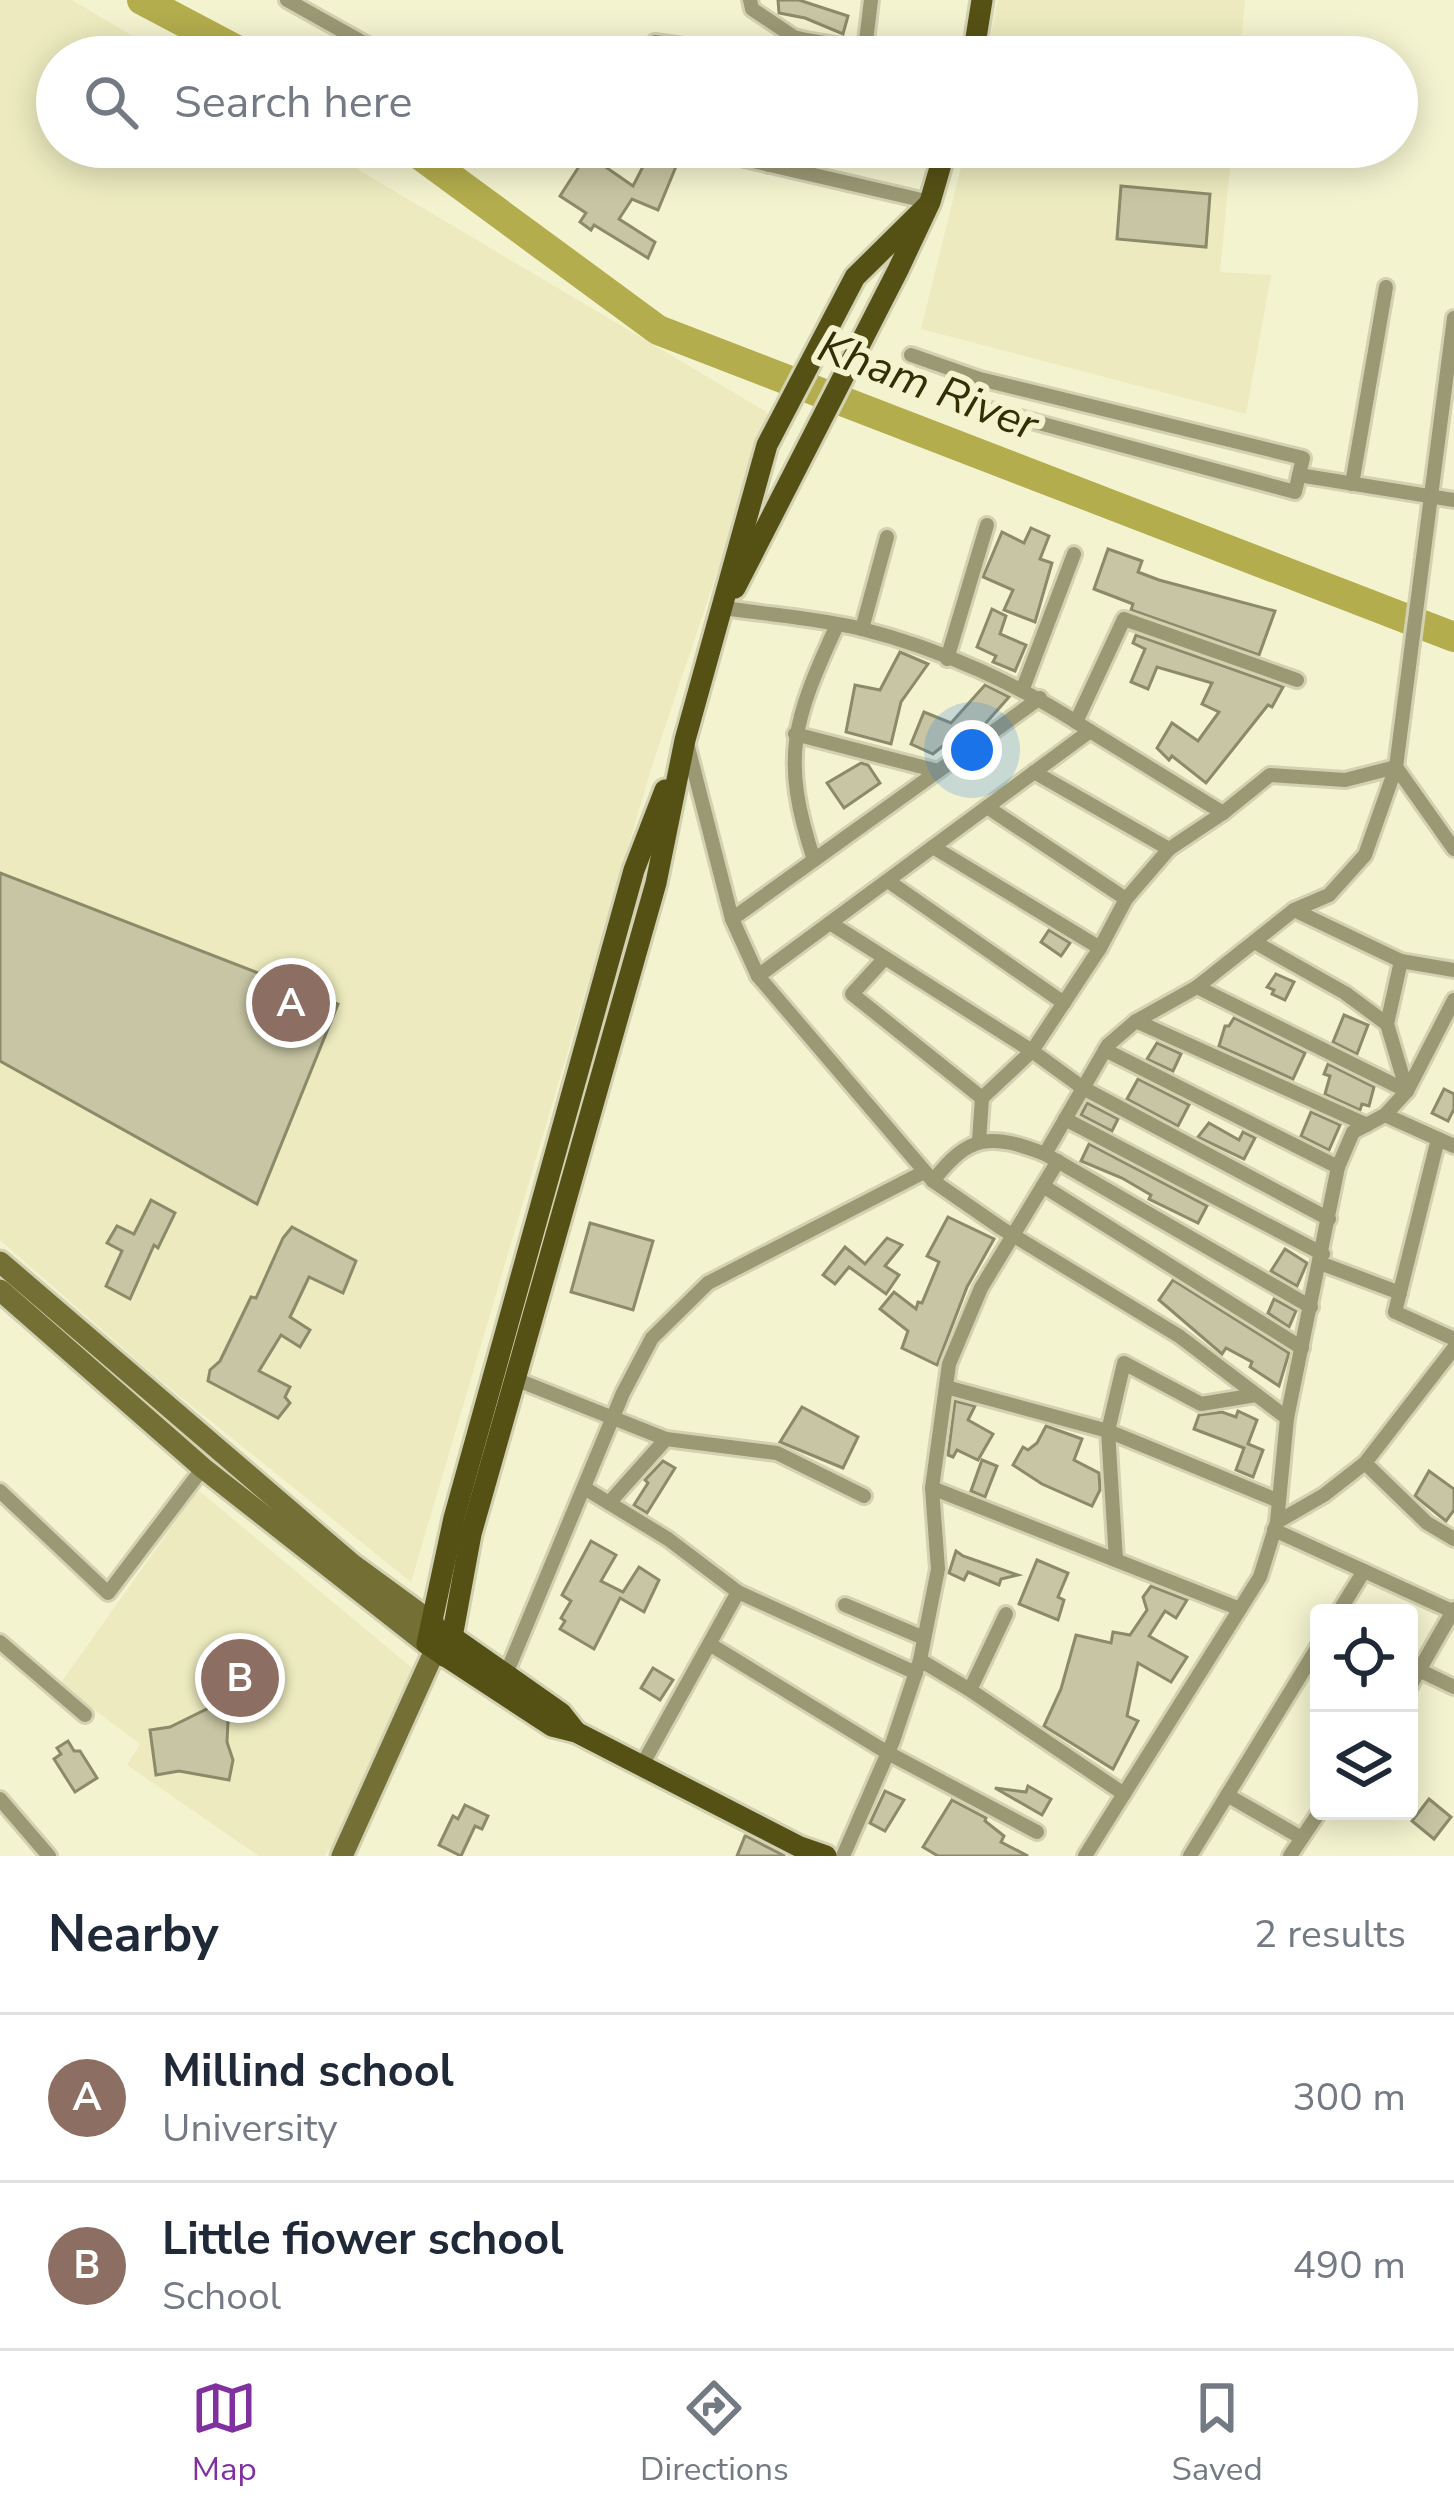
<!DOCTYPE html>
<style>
body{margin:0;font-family:"Nunito Sans",sans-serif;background:#f2f2f3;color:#1f2937}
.controls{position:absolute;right:36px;bottom:36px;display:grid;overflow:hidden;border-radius:12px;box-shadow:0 6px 30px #0003}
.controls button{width:108px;height:108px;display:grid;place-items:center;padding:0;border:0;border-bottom:3px solid #e0e1e3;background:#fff;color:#1f2937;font:60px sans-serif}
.you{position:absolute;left:972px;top:750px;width:42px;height:42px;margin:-30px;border:9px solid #fff;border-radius:50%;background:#1a73e8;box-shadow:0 0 0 18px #1a73e833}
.badge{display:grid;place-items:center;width:78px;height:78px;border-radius:50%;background:#81309f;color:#fff;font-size:39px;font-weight:700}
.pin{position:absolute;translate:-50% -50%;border:6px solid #fff;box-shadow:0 3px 12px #0006}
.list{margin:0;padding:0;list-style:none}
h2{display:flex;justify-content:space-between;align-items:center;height:156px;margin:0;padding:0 48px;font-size:51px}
h2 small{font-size:39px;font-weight:400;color:#747a83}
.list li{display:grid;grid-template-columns:78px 1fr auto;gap:36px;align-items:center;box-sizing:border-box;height:168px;padding:0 48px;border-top:3px solid #e0e1e3}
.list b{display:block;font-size:45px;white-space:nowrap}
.list p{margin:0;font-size:39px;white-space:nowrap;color:#747a83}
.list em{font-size:39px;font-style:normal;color:#747a83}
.icon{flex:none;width:66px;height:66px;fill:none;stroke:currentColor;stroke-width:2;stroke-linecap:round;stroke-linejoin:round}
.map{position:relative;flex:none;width:1454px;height:1856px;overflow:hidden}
.search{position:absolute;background:#fff;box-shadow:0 6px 30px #0003;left:36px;right:36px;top:36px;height:132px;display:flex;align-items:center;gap:30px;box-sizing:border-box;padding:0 42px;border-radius:66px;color:#747a83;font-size:45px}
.sheet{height:492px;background:#fff}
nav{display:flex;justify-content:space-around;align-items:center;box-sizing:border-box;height:168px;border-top:3px solid #e0e1e3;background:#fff;font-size:33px;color:#747a83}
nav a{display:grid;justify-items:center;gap:6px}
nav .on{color:#81309f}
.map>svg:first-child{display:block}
.built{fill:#eceabe}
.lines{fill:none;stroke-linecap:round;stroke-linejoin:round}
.river{stroke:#b3ad4e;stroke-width:30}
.building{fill:#c7c5a3;stroke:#8b8a69;stroke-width:3}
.street-casing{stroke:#d2d1b1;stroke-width:20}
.secondary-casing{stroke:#d2d1b1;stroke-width:27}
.primary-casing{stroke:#d2d1b1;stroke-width:27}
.street{stroke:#9b9974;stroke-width:14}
.secondary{stroke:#736f35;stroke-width:21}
.primary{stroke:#555115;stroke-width:21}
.labels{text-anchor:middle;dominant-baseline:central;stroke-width:12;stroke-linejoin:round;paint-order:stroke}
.water-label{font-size:45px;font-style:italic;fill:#322f05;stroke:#f4f3cf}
</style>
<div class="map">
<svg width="1454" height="1856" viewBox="0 0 1454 1856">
<rect width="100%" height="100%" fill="#f4f3cf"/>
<!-- built -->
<g class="built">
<path d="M0 0H72L168 57H57V147H320L770 414 652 766 411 1582 156 1377 0 1240Z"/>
<path d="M998 0H1245L1240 57H986Z"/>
<path d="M966 147H1232L1220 272 1271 275 1246 414 921 329Z"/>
<path d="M198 1490 418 1673 335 1842 324 1856H259L127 1765 140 1744 60 1684Z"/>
</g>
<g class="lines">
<!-- river -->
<g class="river">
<path d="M142 0 250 57"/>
<path d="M409 147 658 330 1454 637"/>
</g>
</g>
<!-- building -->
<g class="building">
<path d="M778 0H799L848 16 843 34 805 18 779 13Z"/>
<path d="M653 147 682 152 658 210 632 199 619 219 655 242 648 258 594 225 591 230 580 222 586 213 560 196 587 154 633 186Z"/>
<path d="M1121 186 1210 194 1206 247 1117 239Z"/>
<path d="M1031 528 1049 536 1040 559 1052 563 1035 622 1004 610 1013 590 983 577 1002 532 1024 543Z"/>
<path d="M1108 549 1142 561 1138 572 1159 580 1275 611 1259 655 1131 610 1133 604 1094 589Z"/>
<path d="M992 609 1006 616 1000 634 1026 645 1015 671 993 662 996 656 977 647Z"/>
<path d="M1136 635 1283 687 1272 707 1268 705 1206 783 1172 756 1169 760 1157 748 1172 723 1198 741 1219 712 1202 704 1212 683 1157 667 1148 689 1131 682 1145 649 1133 643Z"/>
<path d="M900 652 928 664 901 702 891 744 846 732 855 685 880 690Z"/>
<path d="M985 685 1009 697 985 724 979 728 972 722 933 754 911 744 924 712 951 723Z"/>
<path d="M861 763 868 765 880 783 844 808 827 783Z"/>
<path d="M0 873 338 1004 257 1204 0 1061Z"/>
<path d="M1049 930 1070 943 1061 956 1041 942Z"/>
<path d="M1276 974 1294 982 1285 1000 1272 994 1274 990 1267 987Z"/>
<path d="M1344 1015 1368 1025 1357 1054 1333 1042Z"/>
<path d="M1234 1018 1305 1053 1293 1079 1219 1046 1225 1026H1229Z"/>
<path d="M1157 1043 1181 1054 1173 1071 1147 1059Z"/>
<path d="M1328 1064 1374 1087 1369 1106 1362 1104 1360 1110 1325 1094 1330 1076 1324 1074Z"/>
<path d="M1138 1079 1189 1105 1178 1126 1127 1099Z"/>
<path d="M1444 1089 1454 1094V1109L1448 1121 1432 1113Z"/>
<path d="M1087 1103 1118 1119 1112 1131 1081 1115Z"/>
<path d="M1311 1112 1340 1125 1329 1150 1301 1136Z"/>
<path d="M1209 1123 1239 1140 1243 1132 1255 1138 1244 1159 1198 1137Z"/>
<path d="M1089 1144 1207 1206 1198 1223 1149 1199 1151 1195 1122 1178 1081 1161Z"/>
<path d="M151 1200 175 1213 158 1248 154 1245 130 1299 106 1286 122 1251 107 1243 117 1226 134 1234Z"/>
<path d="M948 1217 994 1239 967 1287 937 1365 902 1348 908 1331 880 1309 894 1292 916 1309 918 1302 922 1303 939 1262 927 1256Z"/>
<path d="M590 1223 653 1241 633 1310 571 1292Z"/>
<path d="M292 1227 356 1261 343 1293 309 1277 290 1317 310 1330 300 1347 281 1335 259 1371 290 1387 285 1397 290 1403 278 1418 208 1381 210 1370 220 1361 251 1297 256 1298 283 1238Z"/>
<path d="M887 1238 902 1245 885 1266 899 1275 886 1294 849 1267 835 1284 823 1275 845 1247 865 1264Z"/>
<path d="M1285 1249 1307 1263 1297 1286 1271 1271Z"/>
<path d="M1173 1280 1289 1353 1279 1386 1250 1367 1252 1362 1226 1348 1222 1354 1159 1300Z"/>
<path d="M1274 1299 1296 1311 1289 1327 1268 1313Z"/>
<path d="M955 1401 975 1406 968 1420 993 1434 978 1460 957 1450 953 1457 948 1455Z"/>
<path d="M802 1407 858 1437 843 1468 780 1442Z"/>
<path d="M1238 1411 1257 1420 1248 1444 1263 1450 1253 1477 1236 1470 1244 1448 1194 1429 1199 1415 1222 1412 1236 1417Z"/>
<path d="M1046 1426 1082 1439 1074 1460 1099 1473 1100 1490 1092 1506 1042 1484 1013 1465 1023 1447 1028 1450 1037 1443Z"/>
<path d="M982 1460 997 1466 985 1497 971 1491Z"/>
<path d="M663 1461 675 1468 647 1513 634 1505 648 1483 645 1480Z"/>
<path d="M1429 1471 1454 1489V1510L1446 1521 1415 1496Z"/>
<path d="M591 1541 616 1555 601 1581 623 1592 639 1567 659 1580 644 1612 620 1598 594 1649 560 1629 565 1621 561 1618 571 1601 562 1595Z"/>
<path d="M956 1551 963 1556 1018 1575 1001 1579 999 1585 968 1572 964 1580 949 1573Z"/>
<path d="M1037 1560 1068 1573 1058 1597 1064 1600 1058 1620 1019 1604Z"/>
<path d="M1151 1586 1187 1600 1176 1618 1165 1611 1149 1636 1187 1657 1171 1682 1138 1663 1127 1716 1138 1721 1113 1769 1044 1726 1061 1689 1076 1635 1111 1643 1113 1632 1130 1635 1147 1610 1143 1597Z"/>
<path d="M241 1649 250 1654 251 1680 227 1684 224 1664Z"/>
<path d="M653 1668 673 1680 660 1700 641 1688Z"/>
<path d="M219 1703 228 1721 227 1742 233 1760 229 1780 179 1771 156 1775 150 1730 170 1727Z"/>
<path d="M68 1741 74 1751H80L97 1778 75 1792 54 1759 61 1754 57 1748Z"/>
<path d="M1028 1786 1051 1799 1042 1815 995 1788 1026 1792Z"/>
<path d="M885 1791 904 1800 885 1831 870 1823Z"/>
<path d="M1429 1799 1451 1817 1434 1839 1412 1821Z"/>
<path d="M952 1800 986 1818 985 1821 1004 1836 1001 1842 1028 1856H938L923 1847Z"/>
<path d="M465 1805 488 1816 482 1829 475 1826 461 1856 439 1845 453 1816 458 1819Z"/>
<path d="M745 1836H746L785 1856H737Z"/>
</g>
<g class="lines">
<defs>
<g id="street">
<path d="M287 0 389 57"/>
<path d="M750 0 752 9 794 37 806 40 801 57"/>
<path d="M806 40 912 57"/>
<path d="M865 49 871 0"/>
<path d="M652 57 655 42 761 57"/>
<path d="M693 147 930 202"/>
<path d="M769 165 774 147"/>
<path d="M1454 318 1396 767 1454 849"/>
<path d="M911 355 980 379 1303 458 1295 492 987 409"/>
<path d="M1299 475 1454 500"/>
<path d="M1352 484 1386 287"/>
<path d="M725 608C770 615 818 618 862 629 942 649 1022 686 1090 731"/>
<path d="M862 629 887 537"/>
<path d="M947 659 987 525"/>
<path d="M1022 691 1074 554"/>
<path d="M1076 722 1124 619 1297 680"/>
<path d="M795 734 938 771"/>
<path d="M688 747 732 919 758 976 933 1181 1001 1228 1179 1336 1287 1418"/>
<path d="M1034 772 1169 849"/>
<path d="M987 807 1126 899"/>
<path d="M933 847 1100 948"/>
<path d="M814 860C780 757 793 721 837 625"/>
<path d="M888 881 1064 1003"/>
<path d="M1294 910 1329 895 1365 855 1396 767"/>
<path d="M732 919 1040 698"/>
<path d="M830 923 1032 1051 1083 1088 1329 1219"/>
<path d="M1256 943 1345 993 1387 1024 1407 1091"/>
<path d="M885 958 852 994 982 1098"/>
<path d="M758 976 1090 731 1223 813 1270 775 1345 780 1396 767"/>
<path d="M1197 987 1407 1091"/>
<path d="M1136 1021 1367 1125"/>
<path d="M1387 1024 1401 961"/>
<path d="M1105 1050 1338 1167"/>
<path d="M1385 1115 1454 1146"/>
<path d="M1065 1119 1323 1254"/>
<path d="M1438 1139 1395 1312 1454 1339"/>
<path d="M979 1141 982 1098 1032 1051 1100 948 1126 899 1169 849 1223 813"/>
<path d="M1045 1154 1108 1045 1136 1021 1197 987 1294 910 1401 961 1454 970"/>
<path d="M933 1181C969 1134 991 1133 1045 1154L1311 1307"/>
<path d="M1043 1186 1302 1348"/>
<path d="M1320 1263 1400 1293"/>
<path d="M515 1379 666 1439 777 1453 864 1496"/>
<path d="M946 1387 1108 1431 1279 1501"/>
<path d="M1365 1463 1427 1523 1454 1539"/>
<path d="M932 1488 1240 1609"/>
<path d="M586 1489 668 1539 738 1592 916 1673"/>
<path d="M0 1491 108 1593 203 1468"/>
<path d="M609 1503 666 1439"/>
<path d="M1277 1522 1324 1495 1365 1463 1454 1348"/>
<path d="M1274 1530 1454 1612"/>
<path d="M1116 1560 1108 1431 1124 1363 1201 1404 1256 1395"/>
<path d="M845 1605 924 1638"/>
<path d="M1338 1613 1364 1571"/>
<path d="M0 1642 85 1715"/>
<path d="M711 1645 888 1753 1037 1832"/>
<path d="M920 1660 970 1690 1006 1614"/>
<path d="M1421 1671 1454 1687"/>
<path d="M506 1674 623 1393 652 1338 708 1283 924 1172"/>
<path d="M1409 1688 1454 1609"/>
<path d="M970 1690 1124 1794"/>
<path d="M641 1767 738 1592"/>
<path d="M1227 1795 1300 1837"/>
<path d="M0 1799 49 1856"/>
<path d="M843 1856 893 1741 920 1660 938 1569 932 1488 949 1364 981 1288 1058 1161"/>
<path d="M1085 1856 1260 1577 1277 1522 1287 1418 1338 1167 1353 1132 1385 1115 1407 1091 1454 1000"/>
<path d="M1190 1856 1319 1645"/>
<path d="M1290 1856 1320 1811"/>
</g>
<g id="secondary">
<path d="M0 1262 352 1564 434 1624"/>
<path d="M0 1290 203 1468 427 1644"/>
<path d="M342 1856 435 1650"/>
</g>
<g id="primary">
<path d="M973 57 982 0"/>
<path d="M735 588 898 270 930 202 946 147"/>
<path d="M665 790 634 870 454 1518 427 1644 552 1726 576 1732 800 1847 826 1856"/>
<path d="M444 1631 561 1713 576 1732"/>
<path d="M444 1656 452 1637 471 1534 656 883 685 740 767 445 855 277 928 205"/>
</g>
</defs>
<!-- street casing -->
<use href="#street" class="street-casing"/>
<!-- secondary casing -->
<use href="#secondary" class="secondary-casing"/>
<!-- primary casing -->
<use href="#primary" class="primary-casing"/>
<!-- street -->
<use href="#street" class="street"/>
<!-- secondary -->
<use href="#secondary" class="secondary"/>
<!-- primary -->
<use href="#primary" class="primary"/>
</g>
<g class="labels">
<!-- water labels -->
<g class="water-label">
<text transform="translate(928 386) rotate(21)">Kham River</text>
</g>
</g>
</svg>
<div class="controls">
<button><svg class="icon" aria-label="locate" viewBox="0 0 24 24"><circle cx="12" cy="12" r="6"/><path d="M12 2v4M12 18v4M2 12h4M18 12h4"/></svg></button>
<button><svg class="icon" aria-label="layers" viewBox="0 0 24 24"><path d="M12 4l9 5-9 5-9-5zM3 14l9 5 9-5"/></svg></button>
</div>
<div class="you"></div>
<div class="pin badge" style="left:291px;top:1003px;background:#8d6e63">A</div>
<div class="pin badge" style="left:240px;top:1678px;background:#8d6e63">B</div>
<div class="search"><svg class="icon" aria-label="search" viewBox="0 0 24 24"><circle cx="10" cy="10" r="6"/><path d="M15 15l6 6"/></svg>Search here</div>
</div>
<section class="sheet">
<h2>Nearby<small>2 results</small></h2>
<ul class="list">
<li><span class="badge" style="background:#8d6e63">A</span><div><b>Millind school</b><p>University</p></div><em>300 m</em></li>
<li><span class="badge" style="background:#8d6e63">B</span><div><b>Little fiower school</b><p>School</p></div><em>490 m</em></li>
</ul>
</section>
<nav>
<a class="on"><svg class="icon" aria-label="map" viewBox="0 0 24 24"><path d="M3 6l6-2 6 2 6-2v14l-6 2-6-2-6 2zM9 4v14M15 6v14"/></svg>Map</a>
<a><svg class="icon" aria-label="directions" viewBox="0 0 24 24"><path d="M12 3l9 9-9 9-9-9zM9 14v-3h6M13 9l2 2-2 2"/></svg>Directions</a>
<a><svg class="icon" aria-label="saved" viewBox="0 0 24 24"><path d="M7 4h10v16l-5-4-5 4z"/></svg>Saved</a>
</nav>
